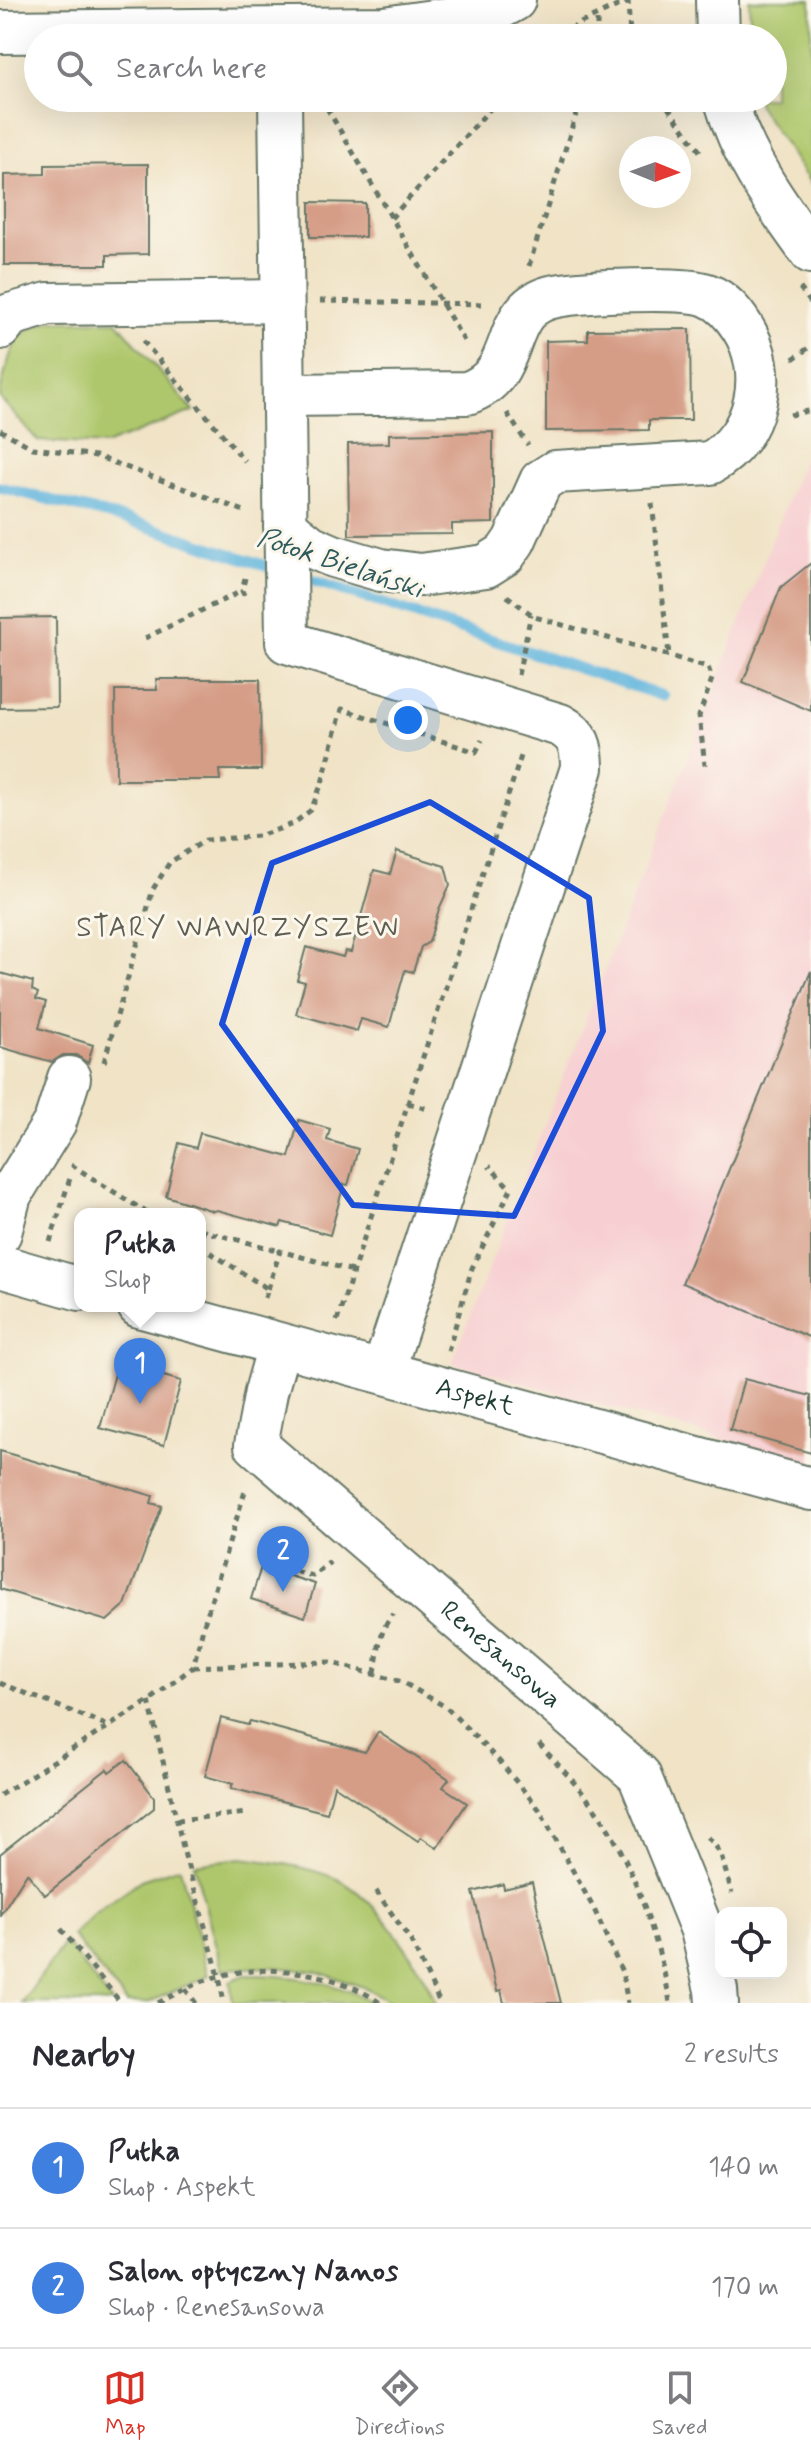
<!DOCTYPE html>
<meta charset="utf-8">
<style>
body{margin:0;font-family:Mynerve,sans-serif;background:#f2f2f3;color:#2b2b33}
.controls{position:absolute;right:24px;bottom:24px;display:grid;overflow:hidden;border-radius:16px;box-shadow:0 8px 32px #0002}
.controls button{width:72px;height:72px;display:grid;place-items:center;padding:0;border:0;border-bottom:2px solid #e1e1e2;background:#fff;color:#2b2b33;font:40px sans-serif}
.compass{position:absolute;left:619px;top:136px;width:72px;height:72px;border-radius:50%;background:#fff;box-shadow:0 8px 32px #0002;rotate:91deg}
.you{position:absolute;left:408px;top:720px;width:28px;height:28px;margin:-20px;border:6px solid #fff;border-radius:50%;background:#1a73e8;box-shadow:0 0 0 12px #1a73e833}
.badge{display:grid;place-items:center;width:52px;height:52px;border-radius:50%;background:#d93025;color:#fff;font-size:26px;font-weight:700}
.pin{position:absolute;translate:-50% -66px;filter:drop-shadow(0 2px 4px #0008)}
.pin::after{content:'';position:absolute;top:42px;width:28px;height:24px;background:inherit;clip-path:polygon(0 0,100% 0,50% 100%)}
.popup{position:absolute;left:74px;top:1208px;width:132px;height:104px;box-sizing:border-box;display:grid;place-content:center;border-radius:16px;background:#fff;filter:drop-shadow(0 2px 6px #0005);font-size:26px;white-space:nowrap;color:#7c7c81}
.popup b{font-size:30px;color:#2b2b33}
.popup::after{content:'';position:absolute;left:50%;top:100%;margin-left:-16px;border:16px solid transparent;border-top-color:#fff}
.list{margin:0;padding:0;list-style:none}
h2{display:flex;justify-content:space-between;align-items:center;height:104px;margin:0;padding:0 32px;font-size:34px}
h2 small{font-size:26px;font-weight:400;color:#7c7c81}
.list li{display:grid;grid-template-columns:52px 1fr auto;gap:24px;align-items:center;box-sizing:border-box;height:120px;padding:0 32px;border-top:2px solid #e1e1e2}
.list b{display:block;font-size:30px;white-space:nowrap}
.list p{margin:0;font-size:26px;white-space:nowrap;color:#7c7c81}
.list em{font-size:26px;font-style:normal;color:#7c7c81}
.icon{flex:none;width:44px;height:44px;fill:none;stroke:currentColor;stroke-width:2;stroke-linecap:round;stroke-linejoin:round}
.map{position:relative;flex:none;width:811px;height:2003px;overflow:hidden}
.search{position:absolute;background:#fff;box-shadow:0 8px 32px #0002;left:24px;right:24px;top:24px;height:88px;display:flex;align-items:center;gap:20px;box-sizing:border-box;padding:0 28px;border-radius:44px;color:#7c7c81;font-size:30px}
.sheet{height:344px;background:#fff}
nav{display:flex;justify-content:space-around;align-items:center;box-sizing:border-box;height:112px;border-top:2px solid #e1e1e2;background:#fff;font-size:22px;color:#7c7c81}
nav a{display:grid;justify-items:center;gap:4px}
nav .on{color:#d93025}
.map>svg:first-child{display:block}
.built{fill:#f7cfd2}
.green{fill:#afc76c;stroke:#678250;stroke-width:2}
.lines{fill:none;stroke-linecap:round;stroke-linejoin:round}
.stream{stroke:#62b5dd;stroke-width:11}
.building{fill:#d59c86}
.minor-casing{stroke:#687767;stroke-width:46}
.path{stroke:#687767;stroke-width:5;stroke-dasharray:6 6;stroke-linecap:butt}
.minor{stroke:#fff;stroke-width:42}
.marked{fill:none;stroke:#1d4ed8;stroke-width:6;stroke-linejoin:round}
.labels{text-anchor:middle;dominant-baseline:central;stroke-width:6;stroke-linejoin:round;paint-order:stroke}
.street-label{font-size:26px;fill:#1f3d34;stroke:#fbf7ec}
.water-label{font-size:28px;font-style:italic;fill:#305b5e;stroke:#fbf7ec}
.neighbourhood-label{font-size:28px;letter-spacing:2px;fill:#5f5e51;stroke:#fbf7ec}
</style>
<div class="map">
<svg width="811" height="2003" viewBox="0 0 811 2003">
<rect width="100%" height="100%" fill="#fbf7ec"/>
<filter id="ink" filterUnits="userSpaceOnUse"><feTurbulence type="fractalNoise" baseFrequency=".0125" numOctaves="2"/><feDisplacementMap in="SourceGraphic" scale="16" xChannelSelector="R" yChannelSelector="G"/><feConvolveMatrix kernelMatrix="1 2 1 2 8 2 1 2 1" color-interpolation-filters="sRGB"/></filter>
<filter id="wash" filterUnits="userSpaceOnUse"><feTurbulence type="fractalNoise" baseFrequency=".006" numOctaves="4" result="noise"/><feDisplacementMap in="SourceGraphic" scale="32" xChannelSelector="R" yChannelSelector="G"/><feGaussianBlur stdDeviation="1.8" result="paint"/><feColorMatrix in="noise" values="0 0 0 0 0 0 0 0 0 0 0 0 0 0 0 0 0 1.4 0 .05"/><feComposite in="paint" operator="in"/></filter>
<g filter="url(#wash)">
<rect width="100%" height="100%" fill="#f0e3c6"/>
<!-- built -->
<path class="built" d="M811 440V1464L452 1363Z"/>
<!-- green -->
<g class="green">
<path d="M749 0H811V184L758 105 757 98H773V38H751Z"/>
<path d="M50 321H117L193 411 105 445 38 441 0 398C0 387 4 377 7 366 15 336 20 331 50 321Z"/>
<path d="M241 1858C274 1862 307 1866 337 1879 376 1897 420 1964 436 2003H392L366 1988 315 1971 273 1967 222 1969 194 1864Z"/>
<path d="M180 1867 208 1976 147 2003H127L72 1935 95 1913 141 1880Z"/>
<path d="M65 1942 112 2003H22Z"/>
<path d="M245 1975C291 1975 334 1980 374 2003H233L230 1981Z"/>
</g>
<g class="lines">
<!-- stream -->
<g class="stream">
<path d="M0 487 128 520 279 570"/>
<path d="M296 575 663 696"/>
</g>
</g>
<g id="blocks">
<!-- building -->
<g class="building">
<path d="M148 164V254L107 255V265H4V175L45 174V165Z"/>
<path d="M310 202 365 203V237H310Z"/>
<path d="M690 329 691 420H649V430L546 431V341L588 340V330Z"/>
<path d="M493 432V523L452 524V534L349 535 348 444 389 443V434Z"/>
<path d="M811 563V711L743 682 781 587Z"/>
<path d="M56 617 57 707 0 708V618Z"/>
<path d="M156 679H260L261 770H219L220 780H116L115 690H157Z"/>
<path d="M397 851 445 866 450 885 439 909 429 942 421 947 413 972 405 970 389 1027 361 1019 357 1031 296 1014 305 982 297 980 306 947 343 957 345 951 351 952 374 870 390 874Z"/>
<path d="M811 971V1338L682 1283Z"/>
<path d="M0 973 33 982 32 990 38 993 36 999 46 1002 39 1028 93 1045 88 1063 76 1055H63L52 1062 0 1047Z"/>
<path d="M299 1120 330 1129 327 1140 358 1149 348 1185 344 1184 330 1235 282 1222 280 1227 217 1210 213 1211 166 1196 179 1143 196 1148 200 1133 289 1157Z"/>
<path d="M118 1363 181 1381 164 1445 100 1428Z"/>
<path d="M744 1379 811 1396V1453L730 1430Z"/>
<path d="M0 1451 153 1496 151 1503 162 1506 125 1605 107 1621 0 1589Z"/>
<path d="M261 1567 315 1584 305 1617 251 1599Z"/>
<path d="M221 1718 248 1725 250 1721 365 1752 378 1732 449 1779 443 1787 467 1803 437 1848 421 1837 418 1841 334 1785 327 1813 231 1788 233 1784 205 1776Z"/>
<path d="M126 1760 154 1797V1808L45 1895 27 1873 0 1915V1854L107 1769 109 1772Z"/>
<path d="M532 1882 543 1932 561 2003H504L501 1990 497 1991 473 1892 503 1884 504 1889Z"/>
</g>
</g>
</g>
<g filter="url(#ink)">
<use href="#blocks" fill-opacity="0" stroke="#687767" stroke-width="2"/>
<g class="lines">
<defs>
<g id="minor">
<path d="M717 0 718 38"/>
<path d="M0 32 384 28 490 13 514 0"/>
<path d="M280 98 287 642 560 725C579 735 582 747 582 768L383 1372"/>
<path d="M725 98C742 157 775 203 811 252"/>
<path d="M0 328 10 315 48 304 282 301"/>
<path d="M284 395 467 393C525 374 495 307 556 296 582 291 684 286 707 295 723 301 733 313 742 327 771 372 758 437 710 463L555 472 541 481 514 541 505 554 486 566 421 575 381 570 333 556 310 546 285 526"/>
<path d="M0 1233 10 1195 55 1122 69 1078"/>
<path d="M0 1266 80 1289"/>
<path id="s1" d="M139 1306 811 1489"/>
<path id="s2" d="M279 1346 266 1392 256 1445 639 1775 702 1930 716 1990 717 2003"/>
</g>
</defs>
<!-- minor casing -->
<use href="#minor" class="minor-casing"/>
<!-- path -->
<g class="path">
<path d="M628 0 630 38"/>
<path d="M562 38 576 25 628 1"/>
<path d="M597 38V15"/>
<path d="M321 98 467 346"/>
<path d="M661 98 702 154"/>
<path d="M391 218 500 98"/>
<path d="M529 266 581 98"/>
<path d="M800 288 811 303"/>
<path d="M320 301 486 304"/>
<path d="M143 341 245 461"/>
<path d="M793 359 811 346"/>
<path d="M507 413 528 445"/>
<path d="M790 415 811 410"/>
<path d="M0 430 33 448 96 456 247 512"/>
<path d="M652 503 669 655"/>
<path d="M245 578 242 591 246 599"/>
<path d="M507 596 535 617 708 667 712 679 699 716 705 765"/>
<path d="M145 638 242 591"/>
<path d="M518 675 531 614"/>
<path d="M104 1062 153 889 170 862 206 840 259 836 293 824 311 810 322 783 342 709 476 752 482 740"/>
<path d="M408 1103 431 1110"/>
<path d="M74 1164 73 1166 149 1214"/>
<path d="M200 1230 280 1251"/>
<path d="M50 1242 71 1175"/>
<path d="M200 1246 268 1289 263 1303"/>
<path d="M268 1289 280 1251 353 1271"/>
<path d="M337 1321 522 753"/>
<path d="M448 1351 472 1268 511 1189 489 1166"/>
<path d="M288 1575 289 1570 313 1576 330 1562"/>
<path d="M193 1667 329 1662 402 1682 446 1707 500 1762 539 1809 594 1909 622 1972 628 2003"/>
<path d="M375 1673C378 1654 379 1629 393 1614"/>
<path d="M0 1683 106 1725"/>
<path d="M149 1701 185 1856 219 1976 224 2003"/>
<path d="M539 1744C563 1770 587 1795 606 1825 635 1870 662 1950 670 2003"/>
<path d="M0 1795 149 1701 193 1667 204 1624 246 1488"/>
<path d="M177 1820 248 1813"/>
<path d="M708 1837 720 1852 732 1893"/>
<path d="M376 1891 411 1941 440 2003"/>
<path d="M61 1929 121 2003"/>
<path d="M185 1989 196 2003"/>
<path d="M158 2003C177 1993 198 1981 220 1976 269 1963 339 1972 380 2003"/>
</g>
<!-- minor -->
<use href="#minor" class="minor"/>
</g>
</g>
<!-- marked area -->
<path class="marked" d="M430 802 589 898 603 1031 514 1216 353 1205 222 1024 272 863Z"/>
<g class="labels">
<!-- street labels -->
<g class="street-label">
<text stroke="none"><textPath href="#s1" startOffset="348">Aspekt</textPath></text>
<text stroke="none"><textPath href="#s2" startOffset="424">Renesansowa</textPath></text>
</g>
<!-- water labels -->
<g class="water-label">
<text transform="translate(340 564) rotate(18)">Potok Bielański</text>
</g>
<!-- neighbourhood labels -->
<g class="neighbourhood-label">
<text x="238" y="928">STARY WAWRZYSZEW</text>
</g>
</g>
</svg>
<div class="controls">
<button><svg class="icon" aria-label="locate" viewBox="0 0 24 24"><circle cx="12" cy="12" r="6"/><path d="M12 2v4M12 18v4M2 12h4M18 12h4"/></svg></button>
</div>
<svg class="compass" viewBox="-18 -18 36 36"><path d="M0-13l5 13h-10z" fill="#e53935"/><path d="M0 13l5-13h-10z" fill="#7c7c81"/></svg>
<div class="you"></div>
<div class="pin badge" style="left:140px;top:1404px;background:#3f7fe0">1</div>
<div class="popup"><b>Putka</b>Shop</div>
<div class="pin badge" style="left:283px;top:1592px;background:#3f7fe0">2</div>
<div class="search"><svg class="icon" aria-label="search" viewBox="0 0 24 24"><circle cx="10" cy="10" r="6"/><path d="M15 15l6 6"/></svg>Search here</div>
</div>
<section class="sheet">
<h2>Nearby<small>2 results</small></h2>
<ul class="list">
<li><span class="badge" style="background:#3f7fe0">1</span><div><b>Putka</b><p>Shop · Aspekt</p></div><em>140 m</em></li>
<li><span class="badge" style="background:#3f7fe0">2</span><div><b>Salon optyczny Nanos</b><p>Shop · Renesansowa</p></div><em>170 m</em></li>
</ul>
</section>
<nav>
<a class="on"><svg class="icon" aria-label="map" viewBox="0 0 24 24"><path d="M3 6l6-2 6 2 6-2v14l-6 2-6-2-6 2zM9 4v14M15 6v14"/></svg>Map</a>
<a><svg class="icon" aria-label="directions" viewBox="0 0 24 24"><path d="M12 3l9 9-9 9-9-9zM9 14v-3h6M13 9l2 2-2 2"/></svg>Directions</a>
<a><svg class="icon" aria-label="saved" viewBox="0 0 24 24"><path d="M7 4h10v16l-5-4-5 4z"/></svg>Saved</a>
</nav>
